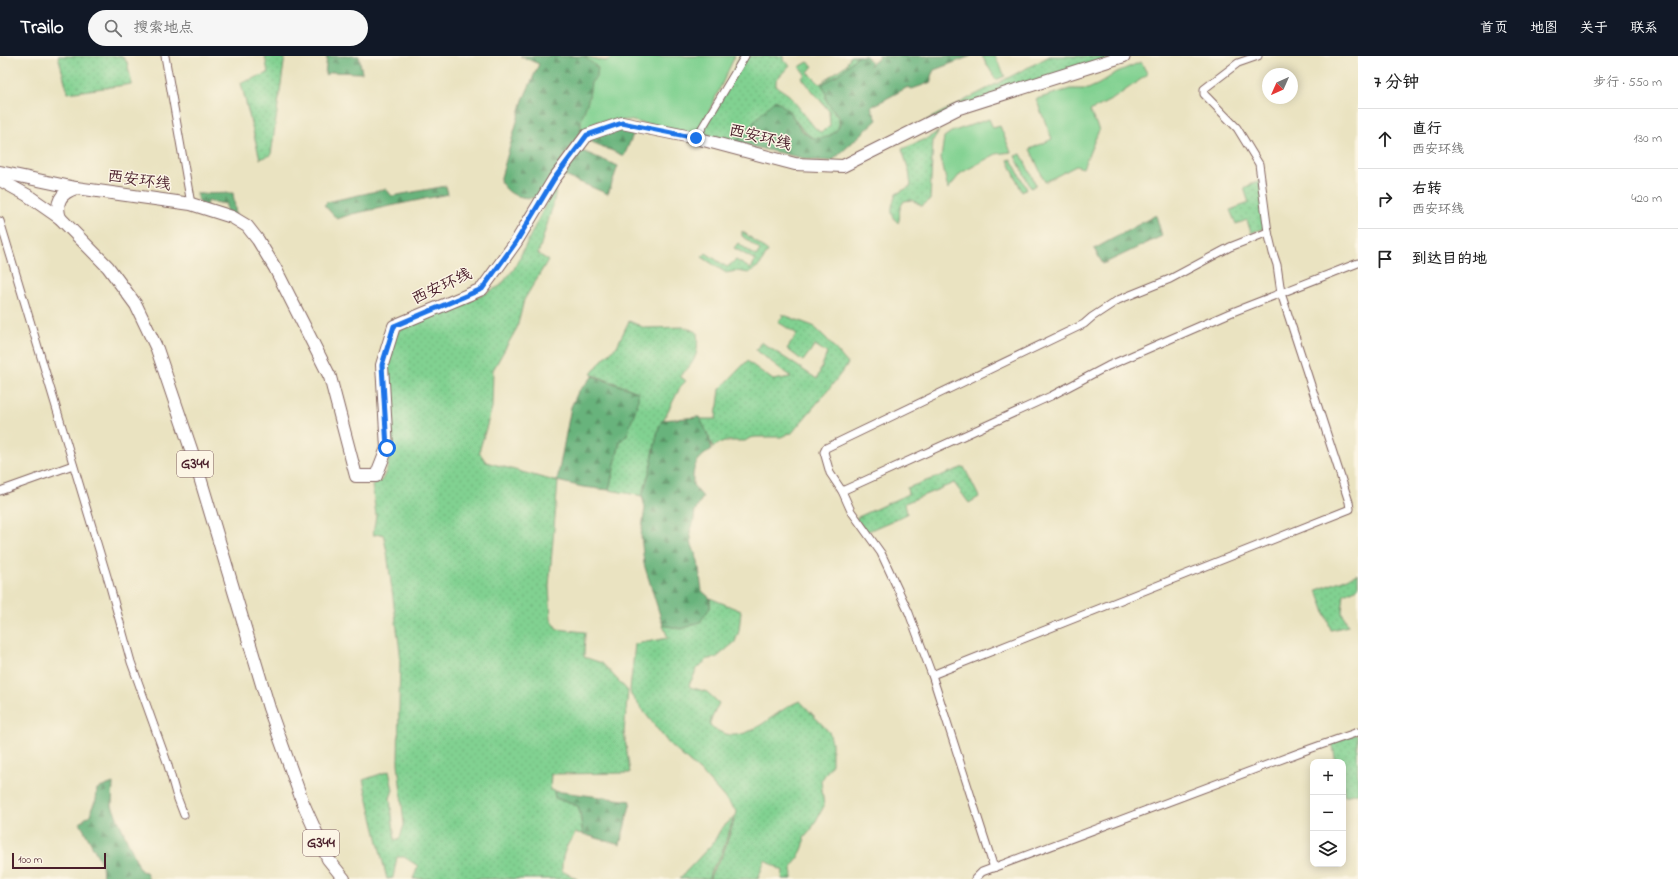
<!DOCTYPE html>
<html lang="zh">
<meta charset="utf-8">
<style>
body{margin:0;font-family:"Indie Flower","LXGW WenKai TC",sans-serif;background:#f6f6f6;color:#222}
.controls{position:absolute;right:12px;bottom:12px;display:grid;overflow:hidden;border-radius:8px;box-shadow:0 2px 10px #0003}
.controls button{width:36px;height:36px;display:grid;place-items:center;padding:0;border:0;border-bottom:1px solid #e0e0e0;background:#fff;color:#222;font:20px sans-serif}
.compass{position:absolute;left:1262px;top:12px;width:36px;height:36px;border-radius:50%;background:#fff;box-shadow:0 2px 10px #0003;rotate:225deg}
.scale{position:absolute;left:12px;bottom:10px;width:94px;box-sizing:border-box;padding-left:4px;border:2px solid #4a1f2b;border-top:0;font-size:11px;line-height:14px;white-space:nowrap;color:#4a1f2b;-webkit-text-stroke:3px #fcf5e5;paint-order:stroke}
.stop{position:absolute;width:12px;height:12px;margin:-9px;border:3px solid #1a73e8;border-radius:50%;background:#fff}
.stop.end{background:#1a73e8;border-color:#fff;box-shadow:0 1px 4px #0008}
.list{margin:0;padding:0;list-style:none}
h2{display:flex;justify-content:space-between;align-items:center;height:52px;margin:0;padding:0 16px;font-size:17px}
h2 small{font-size:13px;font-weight:400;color:#767676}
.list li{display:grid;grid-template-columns:26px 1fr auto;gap:12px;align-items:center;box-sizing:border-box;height:60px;padding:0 16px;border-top:1px solid #e0e0e0}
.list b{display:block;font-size:15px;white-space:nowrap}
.list p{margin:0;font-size:13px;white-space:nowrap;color:#767676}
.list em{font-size:13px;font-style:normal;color:#767676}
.icon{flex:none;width:22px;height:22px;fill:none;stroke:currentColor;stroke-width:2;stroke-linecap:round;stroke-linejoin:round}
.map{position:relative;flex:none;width:1358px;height:823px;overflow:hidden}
header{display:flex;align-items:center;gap:24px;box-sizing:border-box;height:56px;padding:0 20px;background:#111827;color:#fff}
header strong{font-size:19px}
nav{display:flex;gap:22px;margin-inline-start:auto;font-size:14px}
.search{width:280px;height:36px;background:#f6f6f6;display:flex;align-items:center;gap:10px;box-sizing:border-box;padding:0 14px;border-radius:22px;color:#767676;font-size:15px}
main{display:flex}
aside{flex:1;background:#fff}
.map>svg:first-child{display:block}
.grass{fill:url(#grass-dots);stroke:#66785e}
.forest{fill:url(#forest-firs);stroke:#596953}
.garden{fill:#81d191;stroke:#66785e}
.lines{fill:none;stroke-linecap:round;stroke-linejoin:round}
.street-casing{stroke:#826460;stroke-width:9}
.primary-casing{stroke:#826460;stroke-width:14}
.street{stroke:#fff;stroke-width:7}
.primary{stroke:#fff;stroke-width:12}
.route{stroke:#1a73e8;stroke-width:5}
.labels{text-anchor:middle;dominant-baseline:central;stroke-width:3;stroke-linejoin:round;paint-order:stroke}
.shield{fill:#fcf5e5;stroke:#7f5f63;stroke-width:1}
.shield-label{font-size:15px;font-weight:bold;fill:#4a1f2b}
.street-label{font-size:16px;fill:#4a1f2b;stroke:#fcf5e5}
</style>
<header>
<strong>Trailo</strong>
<div class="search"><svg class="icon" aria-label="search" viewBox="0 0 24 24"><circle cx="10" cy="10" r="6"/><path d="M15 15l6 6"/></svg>搜索地点</div>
<nav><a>首页</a><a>地图</a><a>关于</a><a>联系</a></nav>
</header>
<main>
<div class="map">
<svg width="1358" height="823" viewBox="0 0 1358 823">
<defs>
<pattern id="grass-dots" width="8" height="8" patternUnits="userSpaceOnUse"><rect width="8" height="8" fill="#81d191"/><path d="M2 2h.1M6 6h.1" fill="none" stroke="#71b37d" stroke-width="1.8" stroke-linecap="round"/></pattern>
<pattern id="forest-firs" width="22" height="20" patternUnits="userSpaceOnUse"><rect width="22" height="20" fill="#68b37b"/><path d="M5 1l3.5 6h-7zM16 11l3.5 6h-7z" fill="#589165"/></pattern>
</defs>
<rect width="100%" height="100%" fill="#fcf5e5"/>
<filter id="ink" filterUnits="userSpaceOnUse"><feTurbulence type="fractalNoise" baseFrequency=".025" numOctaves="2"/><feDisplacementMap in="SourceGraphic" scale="8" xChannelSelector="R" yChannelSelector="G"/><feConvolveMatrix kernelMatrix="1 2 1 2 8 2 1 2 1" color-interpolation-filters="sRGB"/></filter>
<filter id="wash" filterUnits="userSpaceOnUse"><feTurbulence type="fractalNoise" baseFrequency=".012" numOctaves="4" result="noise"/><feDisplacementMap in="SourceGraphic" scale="16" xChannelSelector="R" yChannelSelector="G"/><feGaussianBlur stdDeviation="0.9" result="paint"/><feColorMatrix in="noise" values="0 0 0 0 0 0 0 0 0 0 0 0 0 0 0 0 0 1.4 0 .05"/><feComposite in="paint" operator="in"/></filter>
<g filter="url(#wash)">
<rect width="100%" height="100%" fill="#eae3c1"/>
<!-- grass -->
<g class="grass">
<path d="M58 0H122L127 6 132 28 68 37Z"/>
<path d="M265 0H285L271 99 260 103 241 27 268 17Z"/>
<path d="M740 0H783V4L790 9 776 24V30L789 39 815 72 820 76 825 74 830 69 829 55 802 22 805 18 799 11 808 6 813 10 808 16 820 28 846 9 851 0H857C846 12 837 21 822 28 823 31 825 33 826 36 827 39 825 42 827 45 830 53 839 58 839 67 840 71 836 74 833 77 815 95 799 70 790 56L755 65C738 93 730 86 701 80Z"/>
<path d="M1050 0H1115L925 65 1048 1Z"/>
<path d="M939 75 933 84 930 144 922 150 912 144 904 145C896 156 902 159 898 167 888 157 892 150 896 138L911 130 909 115 902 93 926 83Z"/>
<path d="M558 123 553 149 538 198 548 204 524 244 517 272 493 314 492 352 479 396 486 406 558 426 549 530 551 563 557 573 585 576 584 601 602 607 628 635 624 676 630 717 551 718 550 734 554 735 555 742 578 750 580 757 583 778 576 777C566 788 561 801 562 815L577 823H413L418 810 404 801H397L393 822 387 823 363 724 389 715 393 734 390 742 395 784H399L404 769 398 707 400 596 387 496 383 478 373 479 376 459 372 429 382 424 388 410 385 344 388 291 395 278 408 267 470 245 500 230 514 213Z"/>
<path d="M1260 124 1267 171 1251 177 1247 164 1236 168 1230 154 1249 147 1244 132Z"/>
<path d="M742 175 768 195 760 209 749 217 736 215 726 217 702 201 706 197 727 211 736 204 751 213 755 204 734 192 738 187 756 200 760 194 742 180Z"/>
<path d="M781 258 813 270 826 282 848 308 829 333 791 378 790 377 781 381H756L750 382 745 385H724L713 391 700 363H716L717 352 718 350 720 333 747 305 773 324 791 321 756 294 761 286 817 323 827 297 815 289 803 305 787 293 797 278 778 266 783 260Z"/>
<path d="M629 265 645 272 684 271 697 276C699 297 696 306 680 320L686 325 681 330 658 374 650 414 642 440 609 434 620 386 627 379 638 336 591 318 603 303 617 290Z"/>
<path d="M964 411 979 441 969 447 954 427 905 447 907 458 866 476 856 462 908 438 907 432Z"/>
<path d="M1358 518V532L1344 538 1342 556 1348 570 1331 574 1317 534Z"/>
<path d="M710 542 741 555 739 575 735 586 716 602 708 603 702 608 697 613 689 629 690 631 707 636 719 647 710 666V669C743 698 769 656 800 645L829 676 832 686V708L821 725 824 750 811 774 804 782C806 792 797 801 793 810 791 813 792 819 792 823H782L783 815 765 804 758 823H710L711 818 723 798 737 756 704 719 669 688 631 639 630 634 635 588 668 582 663 569 682 573 710 552Z"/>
<path d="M1357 678 1358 737 1344 740 1343 706H1336L1332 686Z"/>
<path d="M734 761 722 797 710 817 709 823H679L713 787 721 773Z"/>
</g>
<!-- forest -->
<g class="forest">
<path d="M327 0H359L362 17 332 16 325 19Z"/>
<path d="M520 0H584L598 12 597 20 591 27 589 42 581 64V76L578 79 538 142C520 142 510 141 500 125L523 44 539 8Z"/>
<path d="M857 0H866L871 7 869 10 878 3 879 0H971L934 14 931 20V26L929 27 912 33 908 31 871 51 877 64 832 105 811 104 732 86C744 83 748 74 755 65 761 57 768 51 775 44 781 48 787 52 791 58 796 65 800 74 806 78 818 87 835 81 840 68L838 60 827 46 826 42V37L822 28C837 21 846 12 857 0Z"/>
<path d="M612 72 635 74 624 100 585 83Z"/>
<path d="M575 92 618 110 608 138 560 118Z"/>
<path d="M446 130 448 138 352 158 337 163 324 149 327 146 386 133 392 140Z"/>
<path d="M233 137 236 159 226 156V148L207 145 206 151 201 149 196 138Z"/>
<path d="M1156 159 1162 180 1103 208 1094 193Z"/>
<path d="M593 320 638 336V346L627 379 620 386 609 434 583 431 557 425 571 351 578 336Z"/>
<path d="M699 361 707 376 712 393C697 403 692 409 693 429L703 441 695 455 694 464 690 474 692 489 698 505 702 535 710 542V552L700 566 682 573 663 569 644 508 641 479 645 452 642 440 650 414 658 374 662 364Z"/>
<path d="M113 727 112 750 141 815 146 816 149 823H103L102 808 80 767 88 760 92 758 91 754 96 744 97 733Z"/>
<path d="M554 735 631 745 620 789 583 778 580 757 578 750 555 742Z"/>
</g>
<!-- garden -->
<g class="garden">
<path d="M584 0 604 5 611 3 613 0H735L698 79 628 64 597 66 581 76V64L589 42 591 27 597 20 598 12Z"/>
<path d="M982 0H995L1005 20 996 24Z"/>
<path d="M1141 6 1147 17V19L1113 43 1090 55 1099 74 1083 112 1076 110 1045 126 1030 93 1052 83 1036 43 1070 33H1088L1099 28 1117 16Z"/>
<path d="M989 63 993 72 1000 70 1011 96 996 98 961 117 948 133 941 102 944 81 951 76Z"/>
<path d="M1021 98 1036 129 1031 132 1015 100Z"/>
<path d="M1011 103 1027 133 1022 136 1008 104Z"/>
</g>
</g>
<g filter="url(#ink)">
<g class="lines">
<defs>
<g id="street">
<path d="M165 0 191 148"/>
<path d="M696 82 745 0"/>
<path d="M0 165 109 527 131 606 167 706 176 738 184 759"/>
<path d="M0 435 73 409"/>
<path d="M842 435 1051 340 1108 310 1230 257 1358 207"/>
<path d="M932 619 1350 453 1349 446 1281 237 1277 209 1273 197 1268 176 1259 108 1237 72 1204 38V33L1238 7 1258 0"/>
<path d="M994 812 932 619 909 557 881 497 851 455 842 435 830 417 824 396 826 392 1084 268 1092 261 1118 244 1170 223 1230 191 1268 176"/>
<path d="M975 823 982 816 1301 696 1358 676"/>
</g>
<g id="primary">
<path d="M0 116 76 132 191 148 232 161 247 170 258 184 275 212 330 321 356 420H376L387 392 382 309 394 270 482 233 516 186 554 123 587 79 622 67 696 82 795 108 843 110 959 52 1124 0"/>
<path d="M0 124 27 139 60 162 108 211 136 249 157 293 195 405 269 652 303 747 328 803 344 823"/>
<path d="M60 162C55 147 60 137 76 132"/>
</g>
</defs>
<!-- street casing -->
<use href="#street" class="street-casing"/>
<!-- primary casing -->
<use href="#primary" class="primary-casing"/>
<!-- street -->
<use href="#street" class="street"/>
<!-- primary -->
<use href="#primary" class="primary"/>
</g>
</g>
<g class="lines" filter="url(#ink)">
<!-- route -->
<path class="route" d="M387 392 382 309 394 270 482 233 516 186 554 123 587 79 622 67 696 82"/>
</g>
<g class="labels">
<!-- shield labels -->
<g class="shield">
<rect x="177" y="395" width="36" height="26" rx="3"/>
<rect x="303" y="774" width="36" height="26" rx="3"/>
</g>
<g class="shield-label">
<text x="195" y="408">G344</text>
<text x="321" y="787">G344</text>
</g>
<!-- street labels -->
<g class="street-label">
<text transform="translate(760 82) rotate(14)">西安环线</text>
<text transform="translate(139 125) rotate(8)">西安环线</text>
<text transform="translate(442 231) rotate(-25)">西安环线</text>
</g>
</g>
</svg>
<div class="controls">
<button>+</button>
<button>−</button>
<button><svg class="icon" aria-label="layers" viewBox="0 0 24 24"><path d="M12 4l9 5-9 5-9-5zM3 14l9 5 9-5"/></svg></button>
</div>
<svg class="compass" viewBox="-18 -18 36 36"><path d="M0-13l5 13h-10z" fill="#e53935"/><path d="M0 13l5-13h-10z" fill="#767676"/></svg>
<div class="scale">100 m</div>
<div class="stop" style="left:387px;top:392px"></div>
<div class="stop end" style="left:696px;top:82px"></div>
</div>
<aside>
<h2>7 分钟<small>步行 · 550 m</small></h2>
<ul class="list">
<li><svg class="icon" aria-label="ahead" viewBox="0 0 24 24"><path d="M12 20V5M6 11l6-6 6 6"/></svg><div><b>直行</b><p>西安环线</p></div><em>130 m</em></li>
<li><svg class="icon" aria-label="right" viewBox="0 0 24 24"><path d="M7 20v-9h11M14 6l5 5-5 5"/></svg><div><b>右转</b><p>西安环线</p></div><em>420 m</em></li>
<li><svg class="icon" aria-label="arrive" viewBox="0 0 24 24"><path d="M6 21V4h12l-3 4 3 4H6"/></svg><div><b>到达目的地</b></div></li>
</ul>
</aside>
</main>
